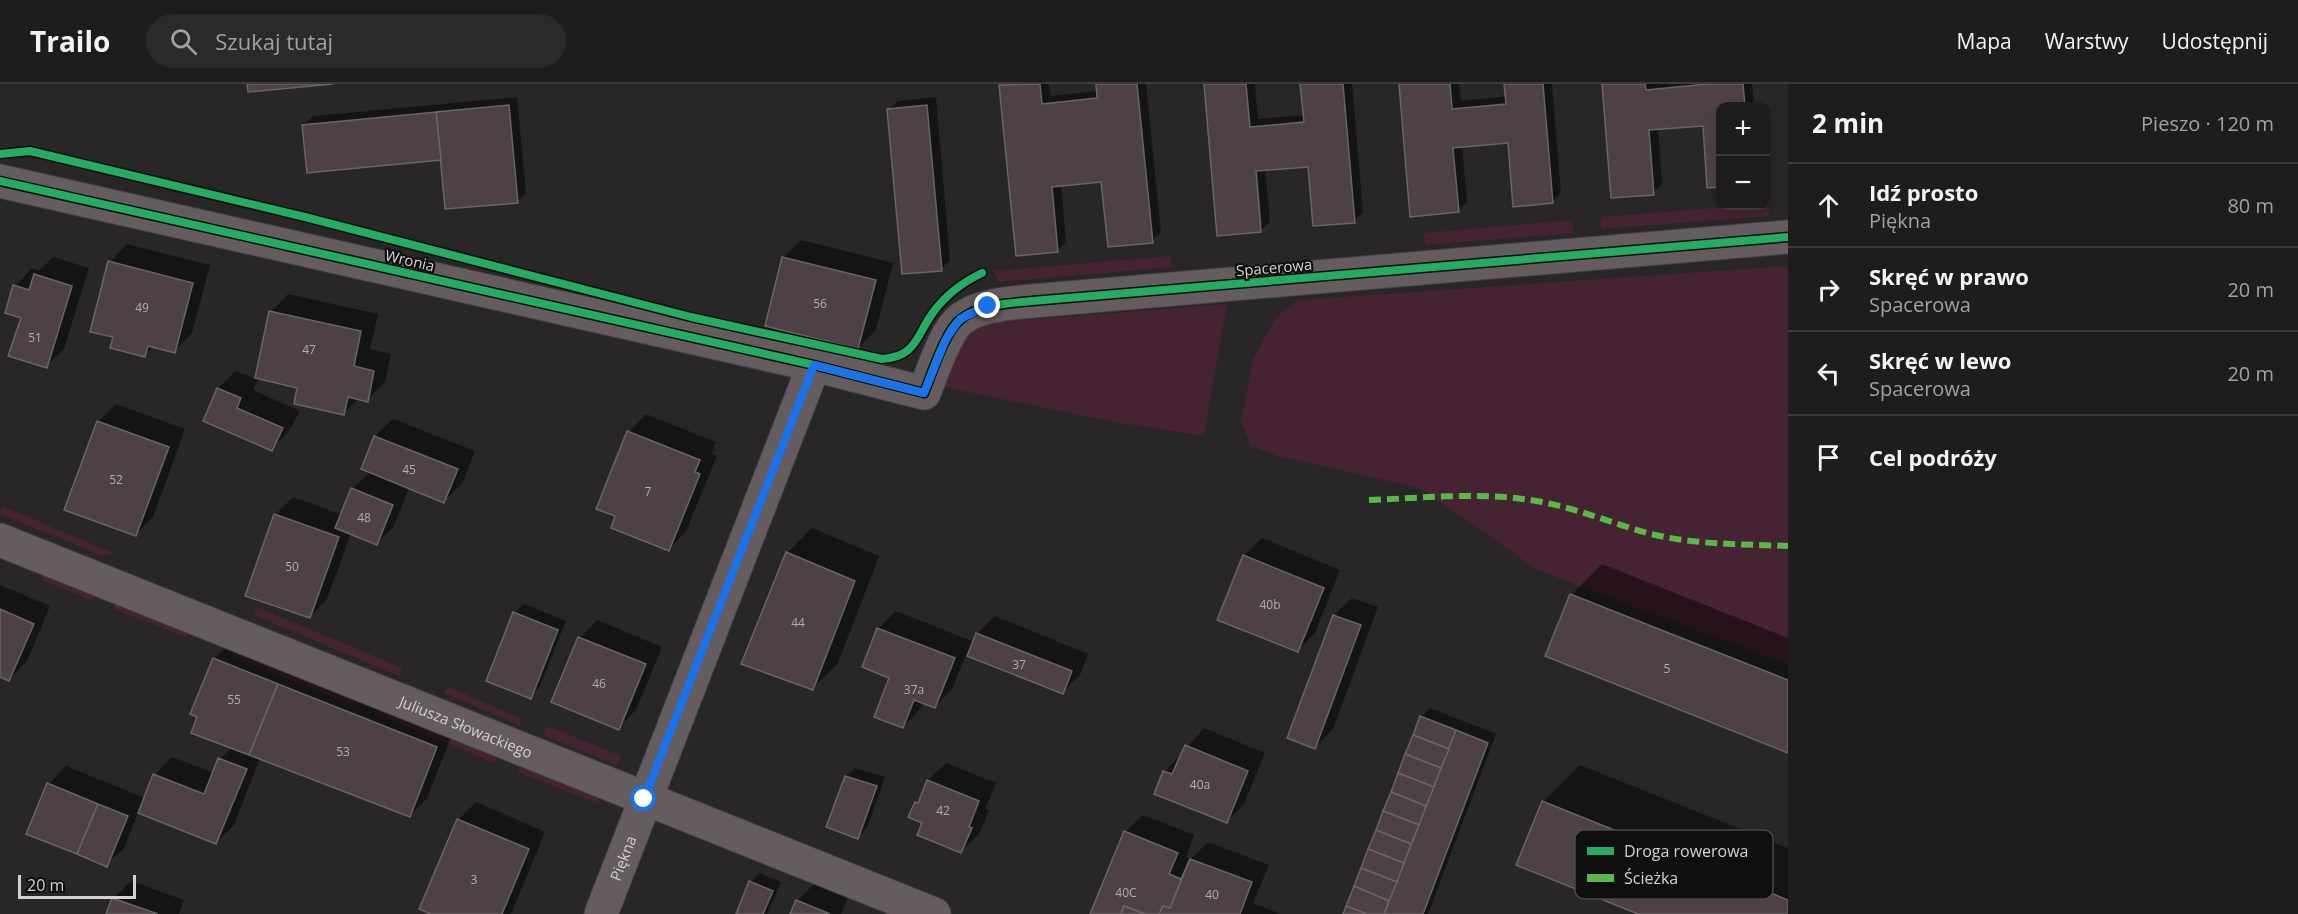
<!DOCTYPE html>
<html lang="pl">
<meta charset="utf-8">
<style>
body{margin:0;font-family:"Open Sans",sans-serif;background:#2b292a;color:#f1f3f6}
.controls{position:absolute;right:18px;top:18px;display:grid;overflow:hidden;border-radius:12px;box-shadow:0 3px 9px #0003}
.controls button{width:54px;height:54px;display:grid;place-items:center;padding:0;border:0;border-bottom:2px solid #3c3a3b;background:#1e1c1d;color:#f1f3f6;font:30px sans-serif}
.scale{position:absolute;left:18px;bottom:15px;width:118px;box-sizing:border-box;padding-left:6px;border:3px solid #d3d0d1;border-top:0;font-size:16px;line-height:21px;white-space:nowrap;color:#d3d0d1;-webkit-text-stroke:4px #100f0f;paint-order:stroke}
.stop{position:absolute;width:18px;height:18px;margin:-14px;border:4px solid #1a73e8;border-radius:50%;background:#fff}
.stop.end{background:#1a73e8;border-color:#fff;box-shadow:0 2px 6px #0008}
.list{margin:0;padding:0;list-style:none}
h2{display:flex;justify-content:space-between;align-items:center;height:78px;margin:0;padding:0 24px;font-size:26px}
h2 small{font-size:20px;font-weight:400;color:#a1a1a4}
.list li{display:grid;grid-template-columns:39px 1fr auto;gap:18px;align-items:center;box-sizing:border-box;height:84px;padding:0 24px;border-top:2px solid #3c3a3b}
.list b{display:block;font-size:22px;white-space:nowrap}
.list p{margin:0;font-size:20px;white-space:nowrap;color:#a1a1a4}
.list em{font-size:20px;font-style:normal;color:#a1a1a4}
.icon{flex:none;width:33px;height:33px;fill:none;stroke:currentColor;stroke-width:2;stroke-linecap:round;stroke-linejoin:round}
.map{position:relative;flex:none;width:1788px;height:830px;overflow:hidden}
header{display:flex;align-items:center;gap:36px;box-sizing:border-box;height:84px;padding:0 30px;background:#1e1c1d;border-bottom:2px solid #3c3a3b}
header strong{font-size:28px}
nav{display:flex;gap:33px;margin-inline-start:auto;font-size:21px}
.search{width:420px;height:54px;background:#2b292a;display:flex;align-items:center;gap:15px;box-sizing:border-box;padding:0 21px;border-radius:33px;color:#a1a1a4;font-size:22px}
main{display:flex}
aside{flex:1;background:#1e1c1d}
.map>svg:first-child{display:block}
.green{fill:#462333}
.shadow{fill:#0007;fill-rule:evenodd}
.building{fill:#4d4147;stroke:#676566;stroke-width:1.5}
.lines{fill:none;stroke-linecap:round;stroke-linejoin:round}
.street-casing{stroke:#434142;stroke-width:35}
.street{stroke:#645c5f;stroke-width:33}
.quiet{stroke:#58b947;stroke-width:6;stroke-dasharray:12 6;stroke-linecap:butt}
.cycleway-casing{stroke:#100f0f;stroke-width:11}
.cycleway{stroke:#26ab63;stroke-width:8}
.route{stroke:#1a73e8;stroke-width:8}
.labels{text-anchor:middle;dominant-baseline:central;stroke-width:4.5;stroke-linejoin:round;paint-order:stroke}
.number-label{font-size:12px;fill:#b2acae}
.street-label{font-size:15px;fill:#d3d0d1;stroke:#100f0f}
.key{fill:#100f0f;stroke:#4a4949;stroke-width:1.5}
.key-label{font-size:16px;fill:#d3d0d1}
</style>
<header>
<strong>Trailo</strong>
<div class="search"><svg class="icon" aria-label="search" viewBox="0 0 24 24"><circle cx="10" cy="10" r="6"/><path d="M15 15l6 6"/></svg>Szukaj tutaj</div>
<nav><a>Mapa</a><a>Warstwy</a><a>Udostępnij</a></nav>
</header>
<main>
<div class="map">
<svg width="1788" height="830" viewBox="0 0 1788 830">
<rect width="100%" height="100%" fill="#282627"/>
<!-- green -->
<g class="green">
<path d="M1766 120H1768L1769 132 1601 145V133Z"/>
<path d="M1572 136 1573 149 1425 161 1424 149Z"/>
<path d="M1171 172 1172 183 998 198 994 187Z"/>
<path d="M1788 182V581L1538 486 1420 404 1278 372 1251 362 1241 339 1253 275 1276 233 1299 216Z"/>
<path d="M1227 220 1204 352 1114 338 929 300 958 254 986 239Z"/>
<path d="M2 422 114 469 103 472 0 430Z"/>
<path d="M45 488 96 510 92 517 42 496Z"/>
<path d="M115 518 188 547 186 553 113 525Z"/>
<path d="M257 523 402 584 399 592 254 531Z"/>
<path d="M236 564 357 613 354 622 233 572Z"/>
<path d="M447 602 522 635 519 641 444 609Z"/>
<path d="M377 621 498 671 495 679 374 629Z"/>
<path d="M547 642 621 672 617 681 543 651Z"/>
<path d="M520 681 591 708 604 722 518 688Z"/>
</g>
<!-- shadow -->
<g class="shadow">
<path d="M1002 0H1049L1051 12 1098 7 1097 0H1146L1161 148 1152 157 1103 96 1061 100 1066 158 1058 166 1001 2Z"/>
<path d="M1206 0H1255L1258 35 1305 31 1302 0H1352L1363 128 1354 137 1309 82 1265 85 1270 138 1261 146ZM1254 80H1257L1262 141H1259Z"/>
<path d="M1400 0H1459L1461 17 1507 12 1506 0H1552L1561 109 1552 118 1509 57 1462 62 1467 118 1458 127Z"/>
<path d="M1604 0H1752L1754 22H1720V102L1709 103 1704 40 1658 44 1662 100 1653 109Z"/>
<path d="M517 13 526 109 517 118 442 75 304 41 313 32Z"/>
<path d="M936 13 950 176 941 185 889 25 898 17Z"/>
<path d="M801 156 893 179 876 246 858 264 783 174Z"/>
<path d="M127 160 210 181 192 249 174 267 154 262 144 272 115 252 110 178Z"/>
<path d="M53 173 89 184 64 265 46 282 15 202 32 184 39 187Z"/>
<path d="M288 210 378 230 370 265 391 270 385 298 367 316 359 314 343 330 299 303 271 228Z"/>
<path d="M236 287 258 296 253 306 300 327 289 347 271 365 205 336 218 304Z"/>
<path d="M116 320 185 345 153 433 135 451 98 338Z"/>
<path d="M646 330 716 358 711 370 717 372 686 447 669 465 629 348Z"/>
<path d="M393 335 475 367 462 400 444 417 409 404 394 442 377 459 351 449 327 515 310 533 275 431 293 413 342 431 352 405 370 388 375 352Z"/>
<path d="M812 444 879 472 838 579 813 604 787 469Z"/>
<path d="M1262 454 1340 486 1315 549 1298 566 1244 472Z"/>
<path d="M1602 480 1788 554V667L1547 571 1571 511Z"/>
<path d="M0 501 50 522 27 577 9 595 0 591Z"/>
<path d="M1352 514 1378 523 1333 645 1315 663 1334 531Z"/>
<path d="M524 520 566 537 539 604 530 613 488 596 515 528Z"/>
<path d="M896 527 974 558 977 550 995 532 1088 570 1080 591 1062 608 966 571 952 605 935 623 923 618 920 625 903 643 878 545Z"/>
<path d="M597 536 662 563 636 626 618 644 553 617 580 554Z"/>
<path d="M232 557 454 646 427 714 410 732 260 674 234 741 216 759 138 728 124 764 106 781 49 700 66 682 145 714 155 691 172 673 214 689 220 675 232 663 214 575Z"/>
<path d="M1430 624 1496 650 1428 830H1345L1421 633Z"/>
<path d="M1204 644 1265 669 1244 720 1227 737 1165 688Z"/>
<path d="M946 679 996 699 985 725 989 726 979 750 961 767 924 738 916 719 922 713 928 696Z"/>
<path d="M1580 681 1788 764V830H1642L1543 718Z"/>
<path d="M855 684 885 693 867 744 858 753 828 743 846 692Z"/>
<path d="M476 718 545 748 511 830H435L458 736Z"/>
<path d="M1143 731 1194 751 1186 773 1191 775 1208 758 1269 781 1253 819 1281 830H1091L1125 748Z"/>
<path d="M759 789 781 798 767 830H738L751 798Z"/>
<path d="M131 797 184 816 179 830H108L113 815Z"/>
<path d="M815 799 848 813 841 830H792L797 817Z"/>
</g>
<!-- building -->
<g class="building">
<path d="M247 0H333L248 8Z"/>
<path d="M1040 0 1042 20 1097 14 1096 0H1137L1153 159 1108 163 1101 98 1052 103 1058 168 1016 172 999 1Z"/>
<path d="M1204 0H1246L1250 43 1304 38 1300 0H1343L1355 139 1313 142 1308 83 1256 87 1261 148 1217 152Z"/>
<path d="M1399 0H1450L1452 25 1506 20 1504 0H1543L1553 119 1513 123 1508 59 1453 64 1459 128 1410 133Z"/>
<path d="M1602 0H1645L1646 6 1707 0H1743L1745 22H1720V103L1707 104 1703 42 1649 46 1654 111 1611 114Z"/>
<path d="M509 21 518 119 445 125 436 28Z"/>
<path d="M927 21 942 187 902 190 887 25Z"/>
<path d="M436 28 441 76 307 89 302 41Z"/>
<path d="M782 173 876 196 858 265 765 242Z"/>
<path d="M108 177 193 199 175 269 148 262 145 273 110 264 113 253 90 248Z"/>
<path d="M34 190 72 202 47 284 8 272 21 234 5 229 13 201 29 206Z"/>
<path d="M269 227 361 247 354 282 374 287 368 318 348 313 344 331 294 320 297 304 255 294Z"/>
<path d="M217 304 241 314 237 324 283 344 272 367 203 337Z"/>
<path d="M97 337 169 363 136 452 64 426Z"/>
<path d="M627 347 700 376 695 388 700 390 669 467 611 444 615 432 596 425Z"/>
<path d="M374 352 458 385 444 419 361 385Z"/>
<path d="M351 404 393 421 377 461 335 444Z"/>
<path d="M274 430 339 453 310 534 245 512Z"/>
<path d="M786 468 855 497 813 606 741 580Z"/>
<path d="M1243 471 1324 504 1298 568 1217 536Z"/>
<path d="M1570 510 1788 596V669L1545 572Z"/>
<path d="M0 525 34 540 9 597 0 593Z"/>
<path d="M513 528 558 546 531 615 486 597Z"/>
<path d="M1333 531 1361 541 1315 665 1287 654Z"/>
<path d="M877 544 955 574 935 624 914 616 903 644 874 633 889 594 862 583Z"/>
<path d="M976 549 1072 587 1063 610 967 572Z"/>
<path d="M578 553 646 580 619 646 551 618Z"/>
<path d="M213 574 278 600 249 671 191 649 197 633 190 630Z"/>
<path d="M278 600 437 663 410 733 249 671Z"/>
<path d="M1420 632 1456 646 1449 665 1413 651Z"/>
<path d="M1456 646 1488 659 1423 830H1384Z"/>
<path d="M1413 651 1449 665 1441 684 1405 670Z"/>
<path d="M1185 661 1248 687 1227 739 1154 710 1163 687 1172 690Z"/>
<path d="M1405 670 1441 684 1434 703 1398 689Z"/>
<path d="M218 674 247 685 216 760 138 729 153 690 204 710Z"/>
<path d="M1398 689 1434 703 1426 722 1391 708Z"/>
<path d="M845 692 877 702 858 755 826 743Z"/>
<path d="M927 696 979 717 969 743 972 744 961 769 917 751 922 739 908 733 915 718 918 719Z"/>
<path d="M47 699 98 720 77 770 26 750Z"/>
<path d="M1391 708 1426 722 1419 741 1383 727Z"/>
<path d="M1542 717 1788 816V830H1638L1516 781Z"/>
<path d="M98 720 128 732 107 783 77 770Z"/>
<path d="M1383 727 1419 741 1411 760 1376 746Z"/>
<path d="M457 735 529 765 502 830H431L419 825Z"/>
<path d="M1376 746 1411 760 1404 779 1368 765Z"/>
<path d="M1124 747 1178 769 1169 790 1181 795 1190 775 1170 824 1163 822 1159 830H1145L1124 822 1121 830H1090Z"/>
<path d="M1368 765 1404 779 1397 798 1361 784Z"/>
<path d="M1190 775 1252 798 1240 830H1159L1163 822 1170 824Z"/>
<path d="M1361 784 1397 798 1389 817 1354 802Z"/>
<path d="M749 797 773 807 763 830H736Z"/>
<path d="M1354 802 1389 817 1384 830H1367L1346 822Z"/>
<path d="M112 814 158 830H106Z"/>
<path d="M796 816 830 830H790Z"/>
<path d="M1124 822 1145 830H1121Z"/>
<path d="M1346 822 1367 830H1343Z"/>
</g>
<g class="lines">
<defs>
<g id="street">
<path d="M0 97 814 281 924 309C932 290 945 247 961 235 978 221 1011 219 1032 217L1788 153"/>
<path id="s1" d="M0 456 934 830"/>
<path id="s2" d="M601 830 814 281"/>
</g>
</defs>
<!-- street casing -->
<use href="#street" class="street-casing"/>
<!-- street -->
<use href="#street" class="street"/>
<!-- quiet -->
<path class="quiet" d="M1369 416C1426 414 1485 407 1542 418 1578 425 1612 439 1647 449 1693 461 1741 460 1788 462"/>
<defs>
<g id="cycleway">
<path d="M0 70 30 67 305 133 691 233 882 275C917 273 916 251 934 227 947 210 963 198 982 189"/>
<path d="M0 97 814 281 924 309C932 290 945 247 961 235 978 221 1011 219 1032 217L1788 153"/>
</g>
</defs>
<!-- cycleway casing -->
<use href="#cycleway" class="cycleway-casing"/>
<!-- cycleway -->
<use href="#cycleway" class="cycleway"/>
</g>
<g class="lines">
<!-- route -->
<path class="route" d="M644 715 814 281 924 309 946 255 960 235 988 222"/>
</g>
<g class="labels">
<!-- number labels -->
<g class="number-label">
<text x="820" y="219">56</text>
<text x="142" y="223">49</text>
<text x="35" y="253">51</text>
<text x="309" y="265">47</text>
<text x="409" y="385">45</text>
<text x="116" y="395">52</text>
<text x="648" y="407">7</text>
<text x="364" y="433">48</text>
<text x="292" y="482">50</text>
<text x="1270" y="520">40b</text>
<text x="798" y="538">44</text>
<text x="1019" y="580">37</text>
<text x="1667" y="584">5</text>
<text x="599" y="599">46</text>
<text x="914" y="605">37a</text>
<text x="234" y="615">55</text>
<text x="343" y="667">53</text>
<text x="1200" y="700">40a</text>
<text x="943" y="726">42</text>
<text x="474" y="795">3</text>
<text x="1126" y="808">40C</text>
<text x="1212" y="810">40</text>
</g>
<!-- street labels -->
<g class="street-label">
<text transform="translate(410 176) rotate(13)">Wronia</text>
<text transform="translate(1274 183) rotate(-5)">Spacerowa</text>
<text stroke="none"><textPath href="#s1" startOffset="502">Juliusza Słowackiego</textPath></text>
<text stroke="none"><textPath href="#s2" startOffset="60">Piękna</textPath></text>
</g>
</g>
<!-- legend -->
<rect x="1575" y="746" width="198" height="69" rx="9" class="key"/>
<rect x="1587" y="763" width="27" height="8" fill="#26ab63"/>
<rect x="1587" y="790" width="27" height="8" fill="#58b947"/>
<g class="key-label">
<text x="1624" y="773">Droga rowerowa</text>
<text x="1624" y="800">Ścieżka</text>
</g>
</svg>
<div class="controls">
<button>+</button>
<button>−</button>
</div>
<div class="scale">20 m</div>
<div class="stop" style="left:644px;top:715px"></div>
<div class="stop end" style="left:988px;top:222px"></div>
</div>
<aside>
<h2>2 min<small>Pieszo · 120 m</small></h2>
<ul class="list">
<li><svg class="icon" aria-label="ahead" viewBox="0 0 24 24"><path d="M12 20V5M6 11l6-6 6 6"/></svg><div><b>Idź prosto</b><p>Piękna</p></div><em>80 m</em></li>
<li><svg class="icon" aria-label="right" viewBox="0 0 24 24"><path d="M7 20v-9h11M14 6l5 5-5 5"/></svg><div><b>Skręć w prawo</b><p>Spacerowa</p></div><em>20 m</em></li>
<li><svg class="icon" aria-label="left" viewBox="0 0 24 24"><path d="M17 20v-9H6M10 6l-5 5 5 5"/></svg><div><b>Skręć w lewo</b><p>Spacerowa</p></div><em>20 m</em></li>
<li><svg class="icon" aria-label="arrive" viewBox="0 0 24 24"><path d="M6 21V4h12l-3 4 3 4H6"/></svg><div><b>Cel podróży</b></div></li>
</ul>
</aside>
</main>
